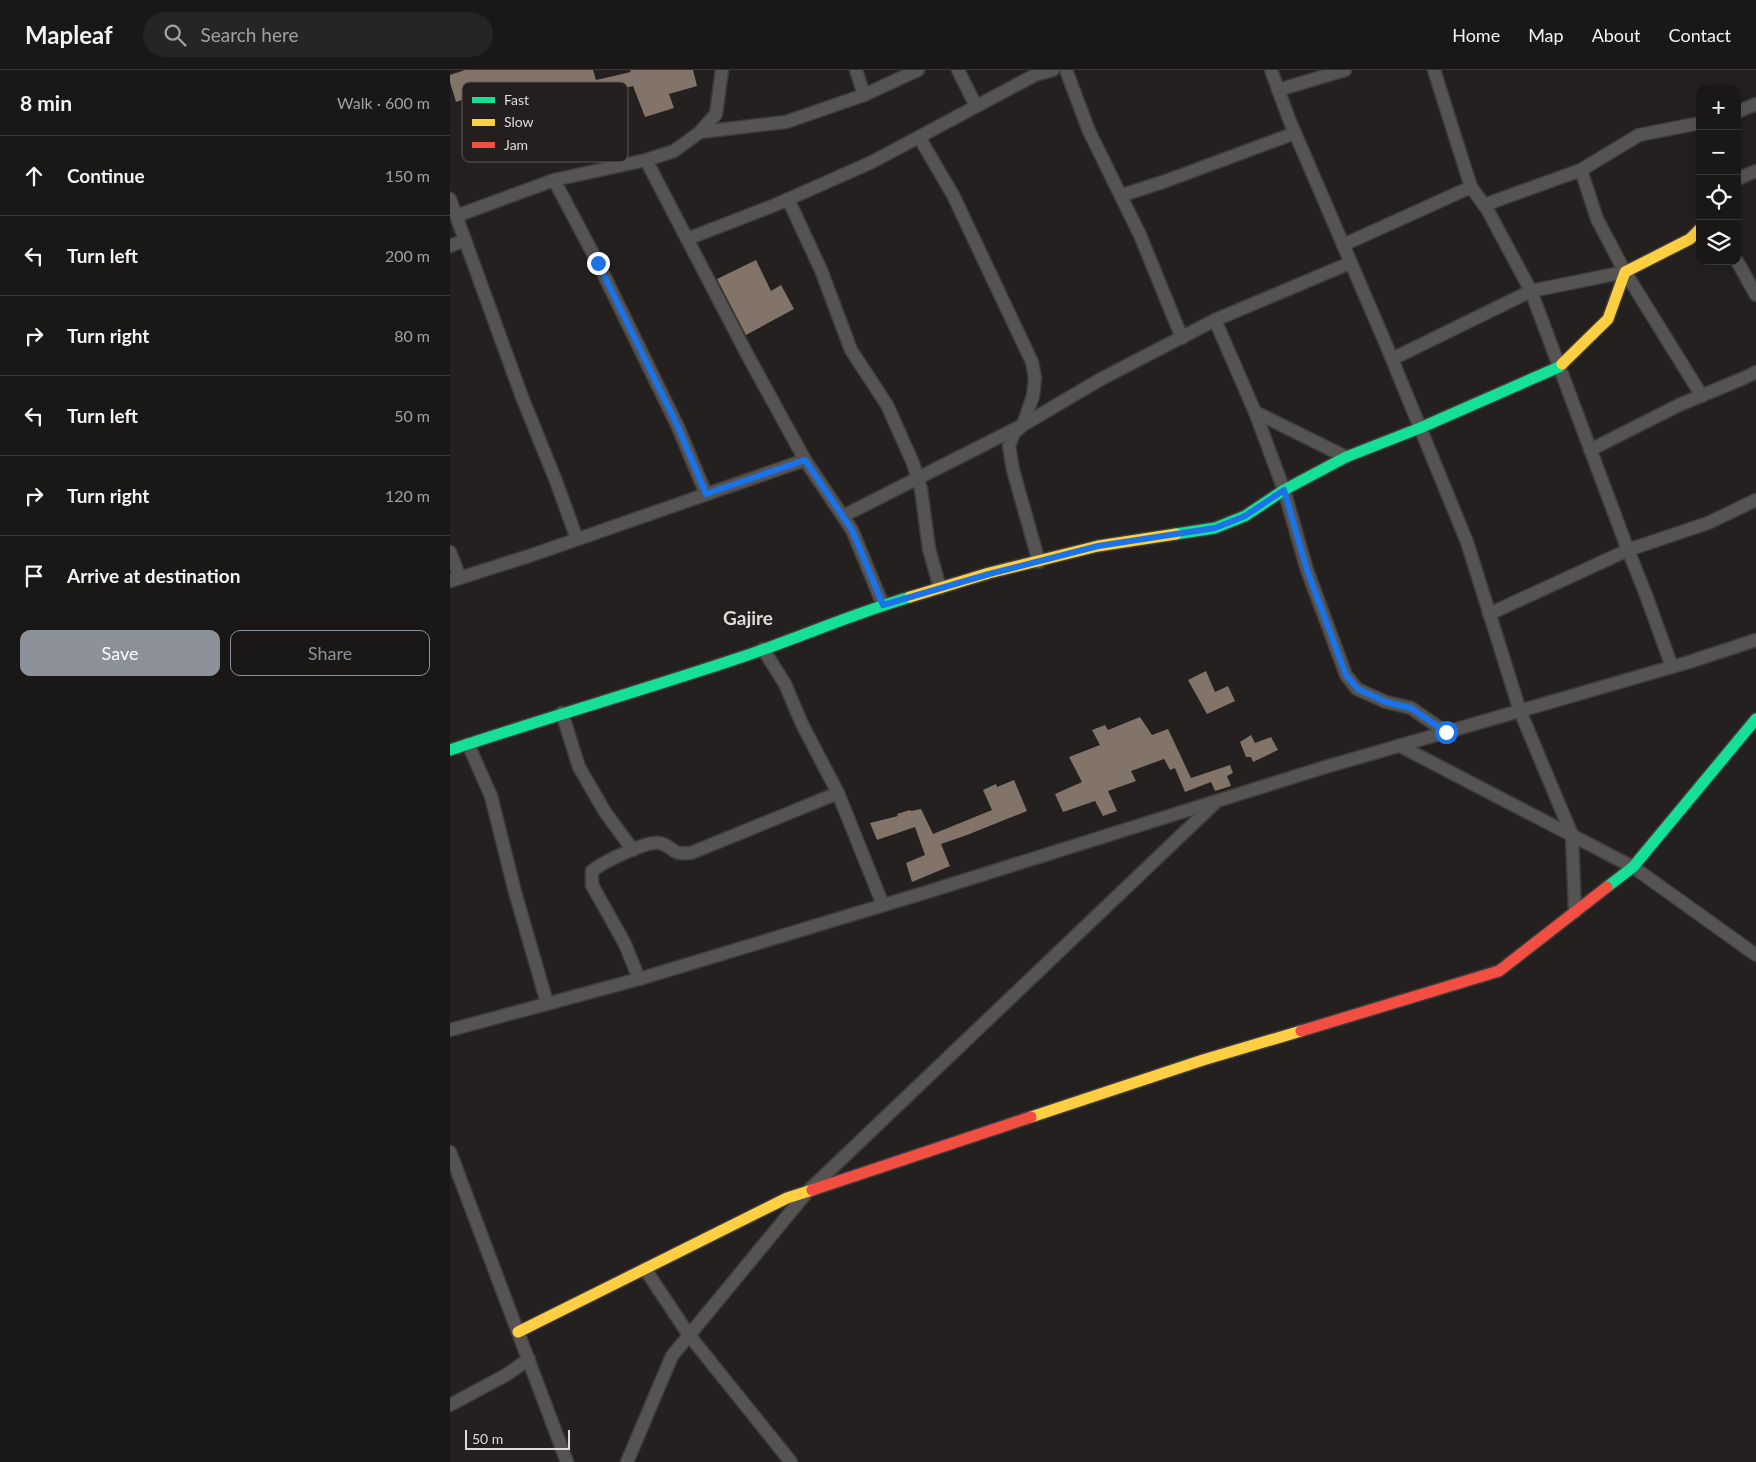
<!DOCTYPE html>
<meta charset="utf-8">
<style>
body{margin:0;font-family:Lato,sans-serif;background:#272524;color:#f1f3f6}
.controls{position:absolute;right:15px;top:15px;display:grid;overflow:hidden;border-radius:10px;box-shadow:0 5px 20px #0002}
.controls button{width:45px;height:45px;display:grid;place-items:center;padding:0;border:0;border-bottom:1px solid #383736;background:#1a1817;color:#f1f3f6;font:25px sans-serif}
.scale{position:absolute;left:15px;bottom:12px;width:105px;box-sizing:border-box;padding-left:5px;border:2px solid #dedbda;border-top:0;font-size:14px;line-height:18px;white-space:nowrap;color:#dedbda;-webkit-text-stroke:4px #241f1e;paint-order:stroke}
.stop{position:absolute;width:15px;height:15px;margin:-11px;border:4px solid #1a73e8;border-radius:50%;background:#fff}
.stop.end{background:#1a73e8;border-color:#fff;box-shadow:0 1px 5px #0008}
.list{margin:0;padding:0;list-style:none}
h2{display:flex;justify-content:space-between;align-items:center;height:65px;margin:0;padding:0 20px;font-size:21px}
h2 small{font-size:16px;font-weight:400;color:#9fa0a1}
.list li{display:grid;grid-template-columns:32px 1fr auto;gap:15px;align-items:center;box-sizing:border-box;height:80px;padding:0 20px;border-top:1px solid #383736}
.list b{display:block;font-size:19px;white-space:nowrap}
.list em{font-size:16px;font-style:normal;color:#9fa0a1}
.actions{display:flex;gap:10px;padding:15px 20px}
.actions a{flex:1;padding:11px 0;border:1px solid #8c9099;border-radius:10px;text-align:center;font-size:18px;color:#8c9099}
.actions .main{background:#8c9099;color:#fff}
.icon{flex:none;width:28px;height:28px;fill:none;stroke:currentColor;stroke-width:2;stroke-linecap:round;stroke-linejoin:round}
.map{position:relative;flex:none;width:1306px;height:1392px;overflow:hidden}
header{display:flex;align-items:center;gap:30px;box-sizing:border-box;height:70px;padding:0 25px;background:#1a1817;border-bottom:1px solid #383736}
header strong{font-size:24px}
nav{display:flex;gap:28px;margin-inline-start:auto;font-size:18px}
.search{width:350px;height:45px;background:#272524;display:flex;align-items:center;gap:12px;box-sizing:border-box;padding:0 18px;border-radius:28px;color:#9fa0a1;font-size:19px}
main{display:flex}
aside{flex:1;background:#1a1817}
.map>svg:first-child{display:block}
.building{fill:#827468}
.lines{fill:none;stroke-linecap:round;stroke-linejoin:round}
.street-casing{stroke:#3e3c3b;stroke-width:15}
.fast-casing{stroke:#3e3c3b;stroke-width:14}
.slow-casing{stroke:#3e3c3b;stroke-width:14}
.jam-casing{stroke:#3e3c3b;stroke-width:14}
.street{stroke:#565453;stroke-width:12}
.fast{stroke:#16e098;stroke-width:11}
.slow{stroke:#ffcf43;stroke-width:11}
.jam{stroke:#f24e42;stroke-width:11}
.route{stroke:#1a73e8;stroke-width:6}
.labels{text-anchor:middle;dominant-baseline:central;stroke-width:5;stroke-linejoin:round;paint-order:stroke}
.district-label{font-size:19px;font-weight:bold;fill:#dfd9d7;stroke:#241f1e}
.key{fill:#241f1e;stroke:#5c5756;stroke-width:1}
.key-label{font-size:14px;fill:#dedbda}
</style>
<header>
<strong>Mapleaf</strong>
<div class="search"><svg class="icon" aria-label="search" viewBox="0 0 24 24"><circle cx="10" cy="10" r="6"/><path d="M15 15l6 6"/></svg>Search here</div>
<nav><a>Home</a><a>Map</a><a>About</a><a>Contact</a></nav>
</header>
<main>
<aside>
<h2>8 min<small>Walk · 600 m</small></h2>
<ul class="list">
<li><svg class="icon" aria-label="ahead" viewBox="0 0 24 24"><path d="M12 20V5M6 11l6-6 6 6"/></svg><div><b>Continue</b></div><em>150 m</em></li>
<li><svg class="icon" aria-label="left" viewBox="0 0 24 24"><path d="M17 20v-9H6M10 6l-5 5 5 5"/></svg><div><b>Turn left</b></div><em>200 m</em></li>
<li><svg class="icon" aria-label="right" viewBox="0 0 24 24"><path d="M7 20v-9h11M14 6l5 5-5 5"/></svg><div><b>Turn right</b></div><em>80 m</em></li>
<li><svg class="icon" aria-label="left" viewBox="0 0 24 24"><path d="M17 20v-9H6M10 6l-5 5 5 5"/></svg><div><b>Turn left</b></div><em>50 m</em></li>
<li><svg class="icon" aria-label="right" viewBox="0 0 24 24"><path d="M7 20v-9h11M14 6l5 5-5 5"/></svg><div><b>Turn right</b></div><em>120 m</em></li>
<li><svg class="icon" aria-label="arrive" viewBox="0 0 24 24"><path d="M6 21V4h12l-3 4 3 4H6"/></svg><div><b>Arrive at destination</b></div></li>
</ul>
<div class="actions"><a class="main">Save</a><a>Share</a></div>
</aside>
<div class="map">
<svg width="1306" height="1392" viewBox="0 0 1306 1392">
<rect width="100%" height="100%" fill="#23201f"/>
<!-- building -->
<g class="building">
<path d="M15 0H143L146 10 181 2 180 0H243L247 16 219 24 224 38 195 47 183 16 92 39 90 34 74 38 67 15 37 24 36 22 6 32 0 12V5Z"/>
<path d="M306 190 321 221 331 215 344 239 296 265 267 209Z"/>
<path d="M756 601 765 622 778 616 785 631 757 644 738 610Z"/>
<path d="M690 647 702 665 718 659 741 708 780 695 783 703 777 706 781 716 765 721 761 712 735 722 725 698 720 700 714 689 681 701 686 711 658 721 667 741 653 746 645 731 613 742 605 724 632 712 619 687 650 675 642 660 655 655 658 660Z"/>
<path d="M801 665 805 673 821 667 828 680 803 692 801 687H796L790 672Z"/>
<path d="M564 710 577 741 517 765 491 774 500 796 462 812 456 793 475 785 465 757 427 770 420 753 448 746 447 744 460 740 461 741 471 739 483 764 542 740 533 720 546 714 547 717Z"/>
</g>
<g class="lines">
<defs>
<g id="street">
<path d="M406 0 414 25"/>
<path d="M508 0 526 36"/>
<path d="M616 0 639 61 690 165 732 268"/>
<path d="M821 0 839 49 935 272 1017 472 1070 641 1122 765 1125 842"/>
<path d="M984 0 1021 117 1037 139 1081 221 1178 480 1196 525 1222 597"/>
<path d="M828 20 895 0"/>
<path d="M1287 42 1306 34"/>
<path d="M250 62 336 52 414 25 468 0"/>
<path d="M469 67 503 125 582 292 585 308 583 326 573 355 564 363 559 376 563 400 589 492"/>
<path d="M196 90 224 81 250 62 266 44 272 0"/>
<path d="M1287 109 1306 101"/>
<path d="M104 110 196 90 298 286 355 390 402 460 433 535"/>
<path d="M672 125 713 112 845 63"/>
<path d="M0 129 72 327 106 411 127 469"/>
<path d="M338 129 371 200 401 280 437 335 463 393 471 419 479 479 490 518"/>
<path d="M1034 135 1131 100 1189 65 1250 53"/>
<path d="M6 146 104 110 148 193 228 357 256 424"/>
<path d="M237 169 325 135 422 92 585 5 603 0"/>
<path d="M893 175 1021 117"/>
<path d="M0 176 15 170"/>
<path d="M1287 191 1306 225"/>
<path d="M1175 202 1252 326"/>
<path d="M765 250 805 342 834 420 857 500 896 605 907 619 936 632 961 638 996 662"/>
<path d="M942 289 1081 221 1175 202 1147 149 1131 100"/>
<path d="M805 342 896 387"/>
<path d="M1140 380 1229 335 1294 308 1306 302"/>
<path d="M393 446 573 355 651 309 765 250 900 193"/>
<path d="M0 482 10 508"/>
<path d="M0 511 82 485 355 390"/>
<path d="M1039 544 1178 480 1258 453 1306 430"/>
<path d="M313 579 335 614 352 654 388 723 433 835"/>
<path d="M112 643 129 697 155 742 183 780"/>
<path d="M18 674 41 726 65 822 97 933"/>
<path d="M950 676 1183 797 1306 885"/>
<path d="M189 909 175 874 142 815V801C153 792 196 771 209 773 217 774 220 779 226 782 230 784 237 783 241 783L388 723"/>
<path d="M0 960 189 909 477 822 872 698 1239 592 1306 570"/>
<path d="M0 1082 117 1392"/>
<path d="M195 1199 239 1265 341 1392"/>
<path d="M0 1335 56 1305 79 1289"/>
<path d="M177 1392 222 1286 358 1121 765 733"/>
</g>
<g id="fast">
<path d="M726 464 765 458 795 446 834 420 896 387 970 358 1109 297 1112 294"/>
<path d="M0 680C96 648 193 620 289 588 346 569 402 544 460 527"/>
<path d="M1157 817 1183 797 1306 649"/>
</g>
<g id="slow">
<path d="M1112 294 1158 249 1175 202 1240 169 1250 159"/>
<path d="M460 527 539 503 648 476 726 464"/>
<path d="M581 1047 753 990 851 961"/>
<path d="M68 1262 337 1128 362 1120"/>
</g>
<g id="jam">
<path d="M851 961 1049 901 1157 817"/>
<path d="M362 1120 581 1047"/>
</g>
</defs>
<!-- street casing -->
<use href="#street" class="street-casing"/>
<!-- fast casing -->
<use href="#fast" class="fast-casing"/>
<!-- slow casing -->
<use href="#slow" class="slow-casing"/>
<!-- jam casing -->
<use href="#jam" class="jam-casing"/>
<!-- street -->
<use href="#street" class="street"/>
<!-- fast -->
<use href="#fast" class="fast"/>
<!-- slow -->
<use href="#slow" class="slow"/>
<!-- jam -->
<use href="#jam" class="jam"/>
</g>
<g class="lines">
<!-- route -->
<path class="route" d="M148 193 228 357 256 424 355 390 402 460 433 535 539 504 648 476 765 458 795 446 834 420 857 500 896 605 908 619 936 632 961 638 996 662"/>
</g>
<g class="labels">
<!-- district labels -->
<g class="district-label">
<text x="298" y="547">Gajire</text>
</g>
</g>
<!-- legend -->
<rect x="12" y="12" width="166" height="80" rx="8" class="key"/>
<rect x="22" y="27" width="23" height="6" fill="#16e098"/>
<rect x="22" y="49" width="23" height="7" fill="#ffcf43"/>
<rect x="22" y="72" width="23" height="6" fill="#f24e42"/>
<g class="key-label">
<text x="54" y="35">Fast</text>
<text x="54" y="57">Slow</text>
<text x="54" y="80">Jam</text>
</g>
</svg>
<div class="controls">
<button>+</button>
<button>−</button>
<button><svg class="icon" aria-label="locate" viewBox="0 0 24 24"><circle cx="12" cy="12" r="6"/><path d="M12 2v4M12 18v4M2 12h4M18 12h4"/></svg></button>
<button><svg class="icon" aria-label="layers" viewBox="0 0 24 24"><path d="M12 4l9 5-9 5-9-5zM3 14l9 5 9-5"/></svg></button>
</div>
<div class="scale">50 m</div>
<div class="stop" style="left:996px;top:662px"></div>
<div class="stop end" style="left:148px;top:193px"></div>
</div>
</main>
